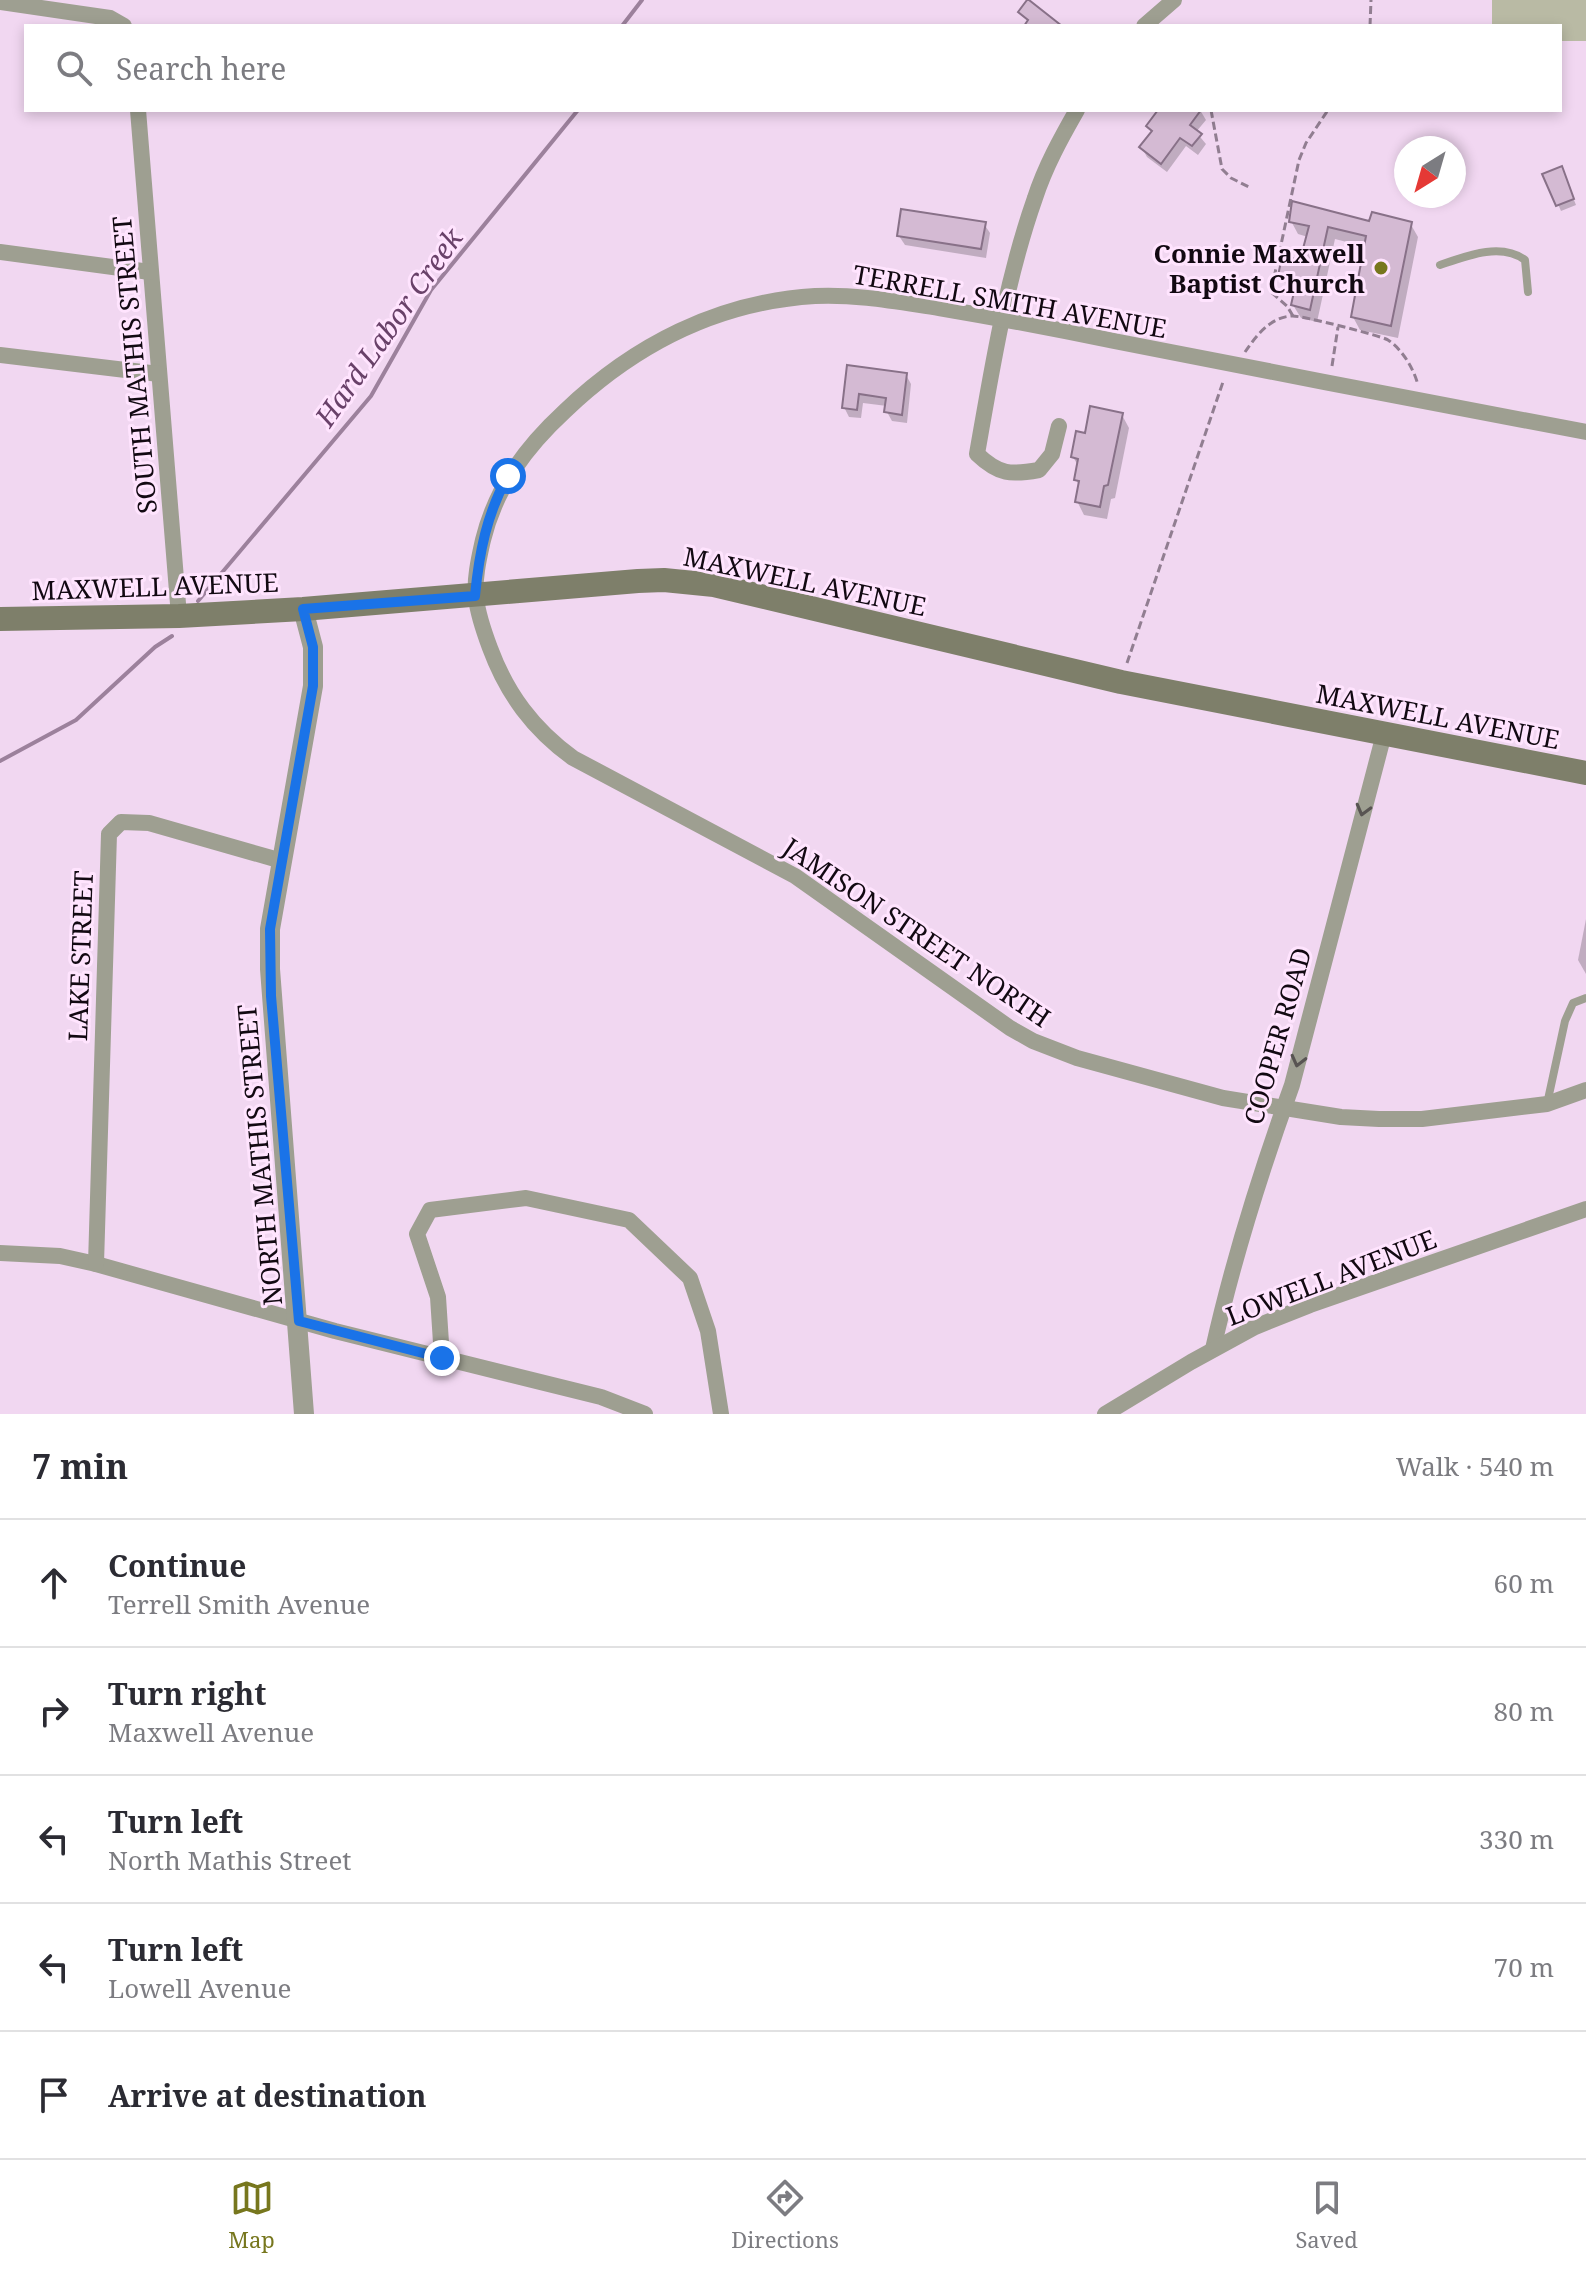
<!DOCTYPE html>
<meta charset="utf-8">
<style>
body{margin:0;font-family:"Noto Serif",serif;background:#f2f2f3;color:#2b2b33}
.compass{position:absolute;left:1394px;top:136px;width:72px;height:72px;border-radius:50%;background:#fff;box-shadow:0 4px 12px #0003;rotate:217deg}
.stop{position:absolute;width:24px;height:24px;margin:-18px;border:6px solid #1a73e8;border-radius:50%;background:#fff}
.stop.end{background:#1a73e8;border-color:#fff;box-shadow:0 2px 8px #0008}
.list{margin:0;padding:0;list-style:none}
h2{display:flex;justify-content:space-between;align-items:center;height:104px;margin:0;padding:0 32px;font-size:34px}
h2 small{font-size:26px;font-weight:400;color:#7c7c81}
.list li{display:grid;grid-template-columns:52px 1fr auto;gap:24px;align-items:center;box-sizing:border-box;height:128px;padding:0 32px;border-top:2px solid #e1e1e2}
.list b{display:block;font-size:30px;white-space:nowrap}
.list p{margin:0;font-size:26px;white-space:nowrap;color:#7c7c81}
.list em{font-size:26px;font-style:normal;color:#7c7c81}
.icon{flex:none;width:44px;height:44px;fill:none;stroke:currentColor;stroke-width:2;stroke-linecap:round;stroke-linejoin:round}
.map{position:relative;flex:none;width:1586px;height:1414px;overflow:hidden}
.search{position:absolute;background:#fff;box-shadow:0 4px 12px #0003;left:24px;right:24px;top:24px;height:88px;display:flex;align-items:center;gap:20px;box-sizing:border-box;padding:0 28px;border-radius:0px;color:#7c7c81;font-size:30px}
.sheet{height:744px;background:#fff}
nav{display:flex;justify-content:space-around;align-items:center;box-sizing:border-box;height:112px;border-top:2px solid #e1e1e2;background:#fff;font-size:22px;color:#7c7c81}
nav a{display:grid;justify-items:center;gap:4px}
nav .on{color:#77771e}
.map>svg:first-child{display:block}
.green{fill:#b9baa4}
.shadow{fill:#0003}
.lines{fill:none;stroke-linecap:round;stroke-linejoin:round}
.stream{stroke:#9c819c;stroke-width:4}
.building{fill:#d4bad3;stroke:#887188;stroke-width:2}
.path{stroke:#917e91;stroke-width:3;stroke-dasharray:8 4;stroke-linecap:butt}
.service{stroke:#9e9f91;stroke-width:8}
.minor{stroke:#9e9f91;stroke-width:16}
.tertiary{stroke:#9e9f91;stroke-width:20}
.secondary{stroke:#7e7f6a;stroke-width:24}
.oneway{stroke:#585452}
.route{stroke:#1a73e8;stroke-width:10}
.poi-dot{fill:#77771e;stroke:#ffe4fe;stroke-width:3}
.labels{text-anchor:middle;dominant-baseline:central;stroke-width:6;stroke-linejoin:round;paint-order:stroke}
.poi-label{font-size:26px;font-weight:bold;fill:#120912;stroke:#ffe4fe;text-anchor:end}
.street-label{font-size:26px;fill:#120912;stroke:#ffe4fe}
.water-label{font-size:28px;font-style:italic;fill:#694169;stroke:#ffe4fe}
</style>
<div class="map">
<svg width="1586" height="1414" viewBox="0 0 1586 1414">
<rect width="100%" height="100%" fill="#f1d7f1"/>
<!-- green -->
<path class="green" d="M1492 0H1586V41H1560V26H1492Z"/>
<!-- shadow -->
<g class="shadow">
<path d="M1161 110H1200L1206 120 1196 132 1206 144 1198 155 1186 146 1167 172 1147 157 1142 148 1152 133 1148 127Z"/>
<path d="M1545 175H1564L1576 205 1561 211Z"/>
<path d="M1291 221 1410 223 1418 237 1398 338 1360 330 1353 317 1366 247 1335 239 1317 322 1301 318 1293 305 1297 290 1288 289 1281 275 1302 262 1308 237 1298 234Z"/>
<path d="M984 224 990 233 986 258 905 245 899 236Z"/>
<path d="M848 367 906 375 911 384 907 423 892 421 887 412V406L863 403 861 418 849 417 844 407Z"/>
<path d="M1122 415 1129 428 1115 498 1111 499 1107 519 1084 515 1077 501 1080 486 1076 480 1079 467 1073 457 1086 435Z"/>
<path d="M1586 919V974L1578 960Z"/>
</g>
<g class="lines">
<!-- stream -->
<g class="stream">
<path d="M622 26 642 0"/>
<path d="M198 601 371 396 431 290 578 110"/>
<path d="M0 761 76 720 155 647 172 636"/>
</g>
</g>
<!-- building -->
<g class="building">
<path d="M1027 0H1029L1062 26H1024L1028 20 1018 12Z"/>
<path d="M1158 110H1201L1190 125 1202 134 1192 146 1180 138 1161 164 1139 147 1152 131 1146 126Z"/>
<path d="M1562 166 1574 199 1556 206 1542 174Z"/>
<path d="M1292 201 1369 221 1372 212 1412 222 1391 326 1351 317 1366 236 1328 227 1310 310 1291 305 1297 279 1278 276 1282 256 1300 260 1309 226 1289 222Z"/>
<path d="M901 209 986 222 981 249 897 236Z"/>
<path d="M847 365 907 373 902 415 884 412 886 398 859 394 857 410 842 408Z"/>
<path d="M1090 406 1123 413 1108 485 1104 486 1100 507 1075 502 1079 481 1074 480 1078 459 1071 457 1076 431 1085 433Z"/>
</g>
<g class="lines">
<!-- path -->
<g class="path">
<path d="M1370 26 1371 0"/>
<path d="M1211 110 1222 169 1231 178 1249 187"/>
<path d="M1293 316 1287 306 1271 292 1299 160 1306 143 1328 110"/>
<path d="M1245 352C1256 336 1270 317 1292 316 1300 315 1382 336 1388 340 1402 349 1414 369 1418 385"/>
<path d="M1332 366 1338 327"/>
<path d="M1127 663 1224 379"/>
</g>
<!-- service -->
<g class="service">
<path d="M1440 265C1466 256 1501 242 1525 260L1528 292"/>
<path d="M1547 1104 1565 1021 1573 1003 1586 998"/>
</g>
<!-- minor -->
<g class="minor">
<path d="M0 2 110 18 124 26"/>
<path d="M1144 26 1174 0"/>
<path d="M138 110 179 616"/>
<path d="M0 252 150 272"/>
<path d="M0 355 159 374"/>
<path d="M1059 426 1052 454 1039 470C1011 475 999 475 977 454 992 369 1006 280 1035 198 1045 167 1061 138 1077 110"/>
<path d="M1586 432C1429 402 1271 372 1114 341 1056 329 998 318 939 308 898 302 857 294 815 296 718 302 634 345 565 411 526 447 496 487 483 540 479 558 474 579 476 598 478 615 484 632 490 648 507 694 533 729 573 758L795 876 1010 1028 1033 1041 1077 1058 1223 1098 1341 1117 1379 1119H1422L1547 1104 1586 1090"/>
<path d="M0 1253 60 1256 96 1264 335 1331 601 1397 645 1414"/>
<path d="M96 1264 109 834 121 822 149 823 282 861"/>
<path d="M1213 1349C1233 1260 1261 1171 1292 1085L1384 734"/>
<path d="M442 1358 438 1297 417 1234 430 1210 526 1198 629 1220 690 1278 708 1331 721 1414"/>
<path d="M1105 1414 1191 1362 1255 1327 1310 1305 1586 1209"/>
</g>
<!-- tertiary -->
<path class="tertiary" d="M303 609 313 647V686L270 929V969L304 1414"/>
<!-- secondary -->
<path class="secondary" d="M0 619 179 616 303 609 638 581 664 580 714 585 1121 682 1586 773"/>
</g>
<!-- one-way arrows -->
<defs><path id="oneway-chevron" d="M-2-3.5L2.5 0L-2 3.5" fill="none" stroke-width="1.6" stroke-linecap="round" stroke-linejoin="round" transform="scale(2)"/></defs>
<g class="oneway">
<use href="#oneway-chevron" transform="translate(1363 810) rotate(105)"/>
<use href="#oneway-chevron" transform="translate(1298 1061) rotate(104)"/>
</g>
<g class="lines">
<!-- route -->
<path class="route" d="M442 1358 299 1321 271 996 270 929 313 686V647L303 609 475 596C479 553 487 513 508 476"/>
</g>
<!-- markers -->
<circle class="poi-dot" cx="1381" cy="268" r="8"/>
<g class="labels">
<!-- poi labels -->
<g class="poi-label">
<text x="1365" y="253">Connie Maxwell<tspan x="1365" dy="30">Baptist Church</tspan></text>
</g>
<!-- street labels -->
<g class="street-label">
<text transform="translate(1010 301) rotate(10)">TERRELL SMITH AVENUE</text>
<text transform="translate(134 365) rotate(-95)">SOUTH MATHIS STREET</text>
<text transform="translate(805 581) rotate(12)">MAXWELL AVENUE</text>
<text transform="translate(155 586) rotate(-2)">MAXWELL AVENUE</text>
<text transform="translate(1438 716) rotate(11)">MAXWELL AVENUE</text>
<text transform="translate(917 932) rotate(34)">JAMISON STREET NORTH</text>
<text transform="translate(80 956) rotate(-88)">LAKE STREET</text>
<text transform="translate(1277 1036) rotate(-74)">COOPER ROAD</text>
<text transform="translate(259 1155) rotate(-95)">NORTH MATHIS STREET</text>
<text transform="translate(1331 1277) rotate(-21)">LOWELL AVENUE</text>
</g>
<!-- water labels -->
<g class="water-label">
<text transform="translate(388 327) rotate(-55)">Hard Labor Creek</text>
</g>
</g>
</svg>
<svg class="compass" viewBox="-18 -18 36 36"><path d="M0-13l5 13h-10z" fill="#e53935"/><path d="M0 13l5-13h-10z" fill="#7c7c81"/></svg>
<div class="stop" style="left:508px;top:476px"></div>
<div class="stop end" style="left:442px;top:1358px"></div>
<div class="search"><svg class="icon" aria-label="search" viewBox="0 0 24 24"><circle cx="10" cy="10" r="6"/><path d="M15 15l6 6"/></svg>Search here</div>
</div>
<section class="sheet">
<h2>7 min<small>Walk · 540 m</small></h2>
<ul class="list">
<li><svg class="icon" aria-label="ahead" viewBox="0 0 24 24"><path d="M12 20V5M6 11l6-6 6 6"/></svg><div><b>Continue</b><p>Terrell Smith Avenue</p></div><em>60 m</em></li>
<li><svg class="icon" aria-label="right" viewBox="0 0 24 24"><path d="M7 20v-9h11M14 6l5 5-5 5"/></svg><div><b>Turn right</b><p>Maxwell Avenue</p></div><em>80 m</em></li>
<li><svg class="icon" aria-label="left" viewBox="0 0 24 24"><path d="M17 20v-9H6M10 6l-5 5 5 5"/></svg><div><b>Turn left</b><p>North Mathis Street</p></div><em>330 m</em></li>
<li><svg class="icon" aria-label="left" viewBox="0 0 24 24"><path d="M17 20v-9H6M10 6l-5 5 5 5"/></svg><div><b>Turn left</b><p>Lowell Avenue</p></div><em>70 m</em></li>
<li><svg class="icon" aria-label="arrive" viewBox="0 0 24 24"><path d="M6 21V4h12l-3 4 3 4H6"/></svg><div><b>Arrive at destination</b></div></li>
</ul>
</section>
<nav>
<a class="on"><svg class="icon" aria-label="map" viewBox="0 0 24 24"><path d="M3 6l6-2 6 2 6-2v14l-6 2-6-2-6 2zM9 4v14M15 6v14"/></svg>Map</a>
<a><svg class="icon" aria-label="directions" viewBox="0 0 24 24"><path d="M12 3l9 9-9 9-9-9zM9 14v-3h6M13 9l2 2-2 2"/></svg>Directions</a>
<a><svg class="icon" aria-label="saved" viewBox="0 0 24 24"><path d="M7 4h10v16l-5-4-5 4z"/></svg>Saved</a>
</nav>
